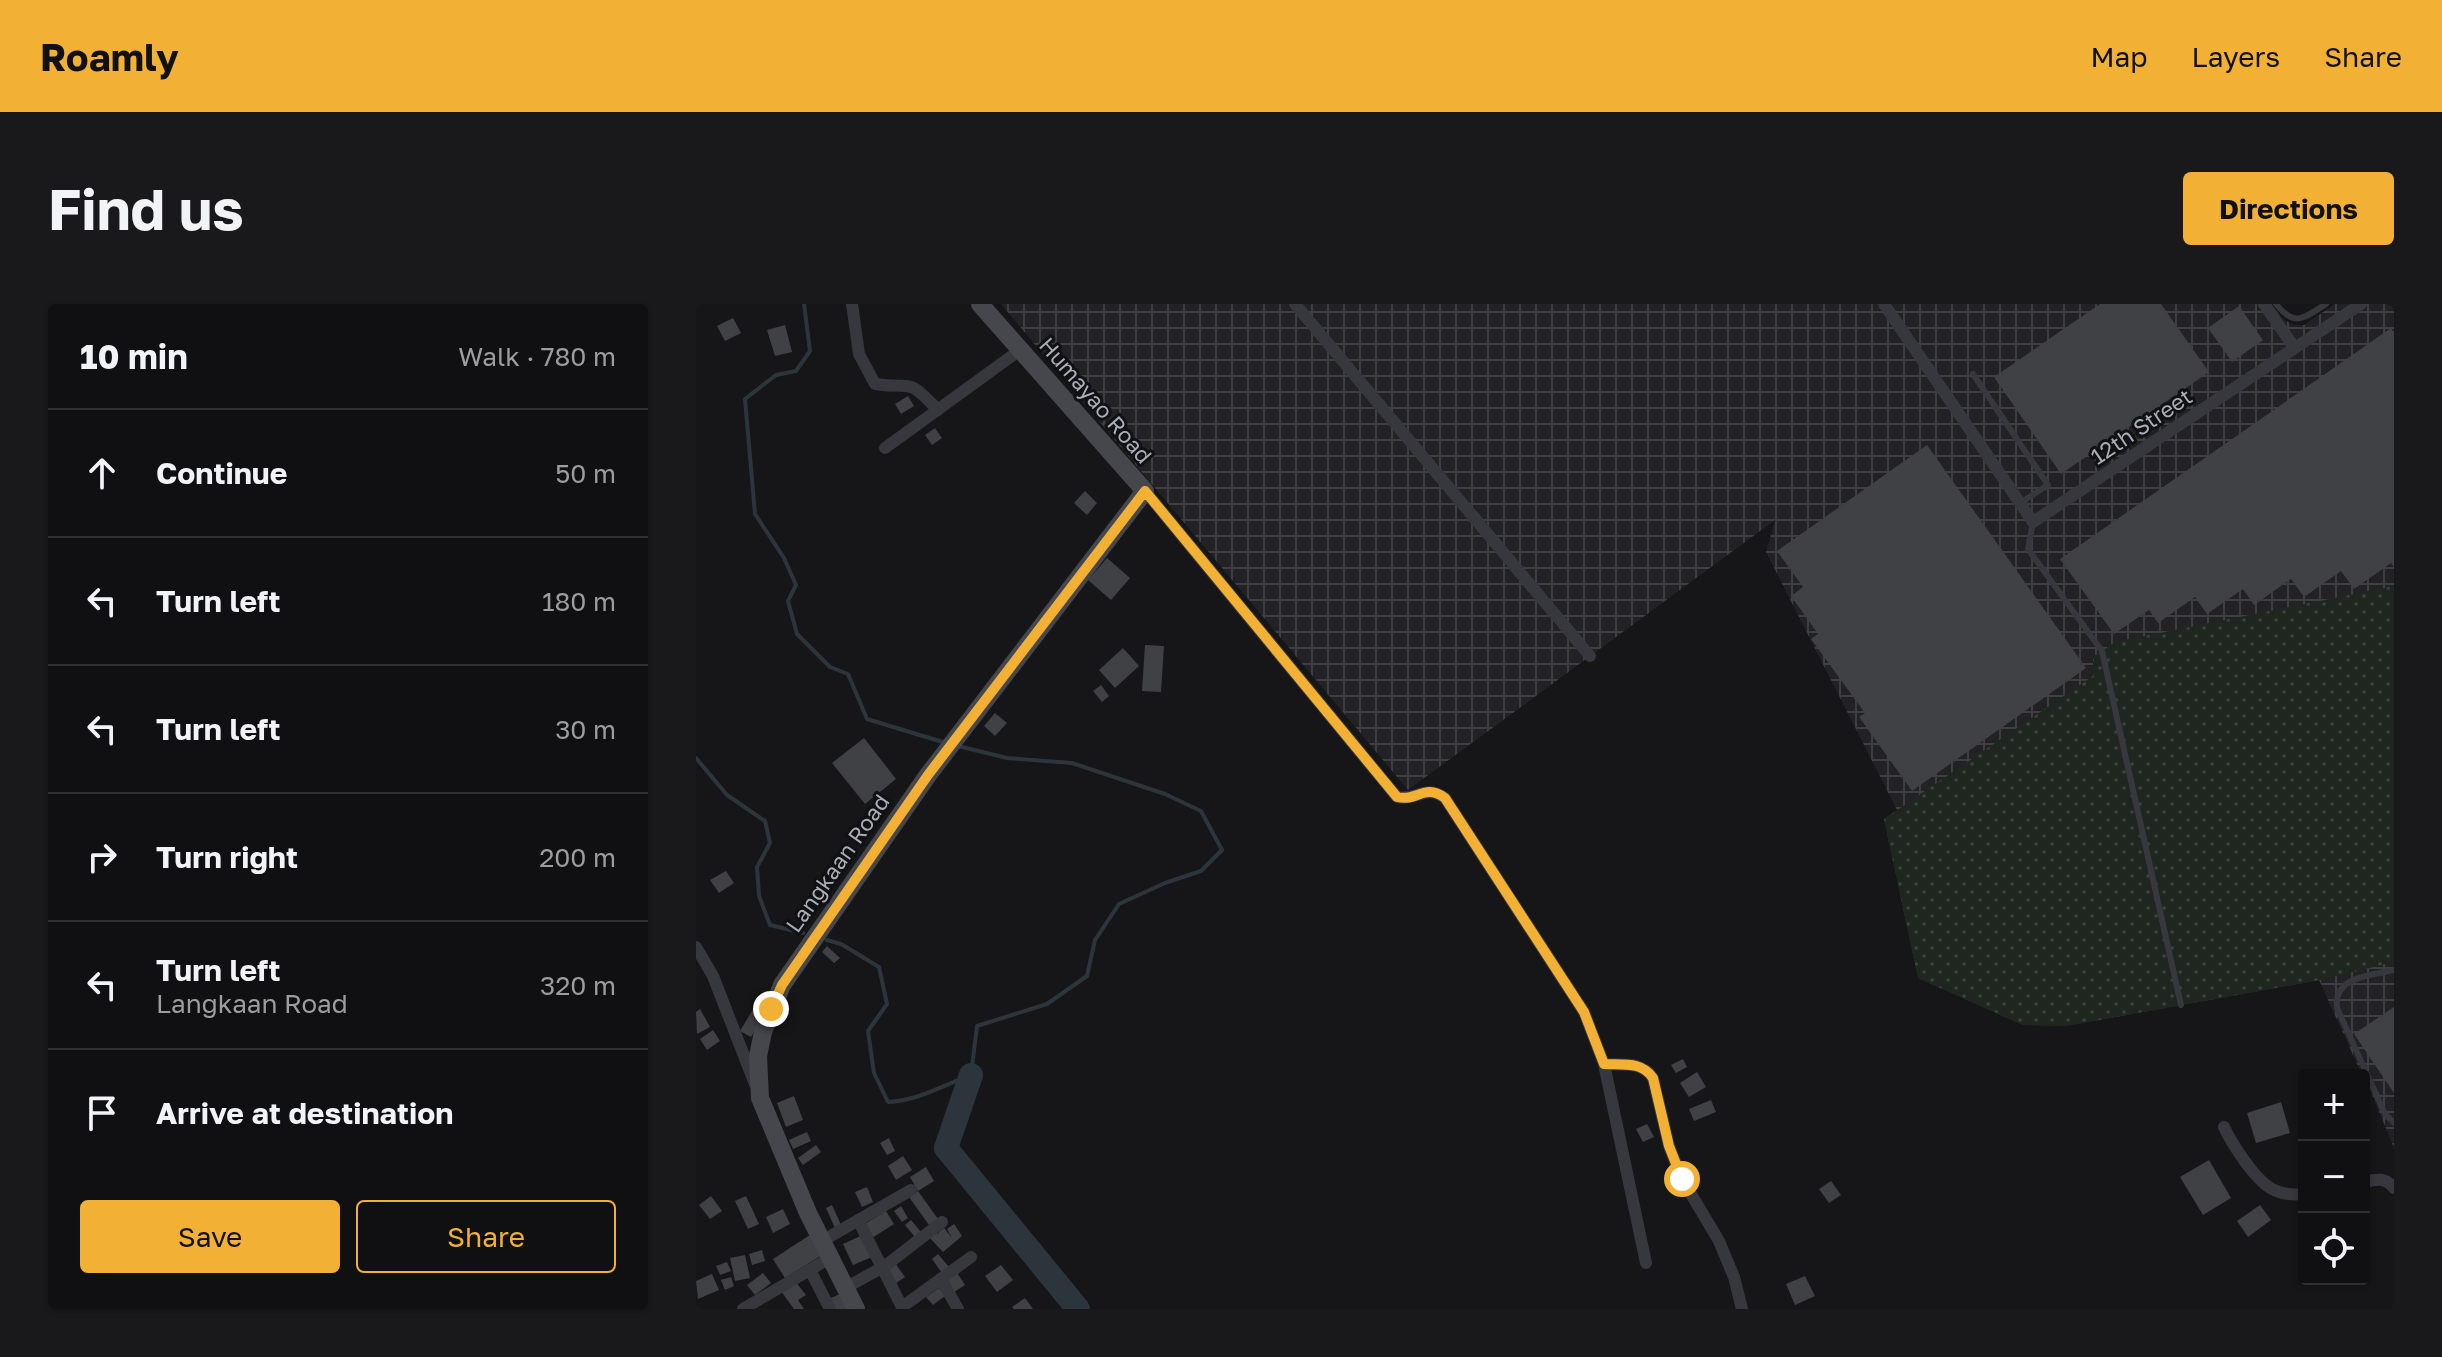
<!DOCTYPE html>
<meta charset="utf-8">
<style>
body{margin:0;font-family:"Golos Text",sans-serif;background:#19191b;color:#f1f3f6}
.controls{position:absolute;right:24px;bottom:24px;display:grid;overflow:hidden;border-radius:8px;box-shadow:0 2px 6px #0004}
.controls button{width:72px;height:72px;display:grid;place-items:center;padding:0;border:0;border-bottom:2px solid #303032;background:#101012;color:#f1f3f6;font:40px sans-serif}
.stop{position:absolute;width:24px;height:24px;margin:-18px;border:6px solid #f2b134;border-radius:50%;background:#fff}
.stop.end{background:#f2b134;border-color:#fff;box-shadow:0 2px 8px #0008}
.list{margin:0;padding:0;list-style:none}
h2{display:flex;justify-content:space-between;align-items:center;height:104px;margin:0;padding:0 32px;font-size:34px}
h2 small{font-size:26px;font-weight:400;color:#9c9d9f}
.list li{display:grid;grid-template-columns:52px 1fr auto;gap:24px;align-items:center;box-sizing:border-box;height:128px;padding:0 32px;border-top:2px solid #303032}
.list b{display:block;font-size:30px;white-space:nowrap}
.list p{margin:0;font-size:26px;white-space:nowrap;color:#9c9d9f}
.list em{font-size:26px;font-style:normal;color:#9c9d9f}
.actions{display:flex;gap:16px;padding:24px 32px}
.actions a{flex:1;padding:18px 0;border:2px solid #f2b134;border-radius:8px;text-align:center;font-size:28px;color:#f2b134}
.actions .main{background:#f2b134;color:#111}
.icon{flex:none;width:44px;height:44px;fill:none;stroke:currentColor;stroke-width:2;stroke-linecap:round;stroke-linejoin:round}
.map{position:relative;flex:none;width:1698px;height:1005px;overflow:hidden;border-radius:8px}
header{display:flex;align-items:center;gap:48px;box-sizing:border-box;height:112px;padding:0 40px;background:#f2b134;color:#111}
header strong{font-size:38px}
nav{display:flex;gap:44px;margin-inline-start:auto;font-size:28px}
.intro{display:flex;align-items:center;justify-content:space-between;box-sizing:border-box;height:192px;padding:0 48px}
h1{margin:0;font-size:56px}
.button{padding:20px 36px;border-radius:8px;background:#f2b134;color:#111;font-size:28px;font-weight:700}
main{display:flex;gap:48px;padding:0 48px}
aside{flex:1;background:#101012;border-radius:8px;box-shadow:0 2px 6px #0004}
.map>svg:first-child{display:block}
.industrial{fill:url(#industrial-grid)}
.grass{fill:url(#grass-dots)}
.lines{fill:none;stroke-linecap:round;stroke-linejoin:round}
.stream{stroke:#2c353c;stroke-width:4}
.river{stroke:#2c353c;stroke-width:24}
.building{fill:#404145}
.lane{stroke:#37383d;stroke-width:6}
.street{stroke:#37383d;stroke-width:12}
.secondary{stroke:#45474d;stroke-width:18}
.route{stroke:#f2b134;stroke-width:10}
.labels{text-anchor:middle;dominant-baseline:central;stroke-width:6;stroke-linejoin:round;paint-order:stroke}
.street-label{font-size:22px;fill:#a8adb8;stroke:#111113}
</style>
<header>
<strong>Roamly</strong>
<nav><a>Map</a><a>Layers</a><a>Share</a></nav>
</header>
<div class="intro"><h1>Find us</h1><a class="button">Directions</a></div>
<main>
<aside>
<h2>10 min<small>Walk · 780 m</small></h2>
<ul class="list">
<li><svg class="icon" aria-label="ahead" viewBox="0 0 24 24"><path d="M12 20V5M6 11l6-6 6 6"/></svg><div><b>Continue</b></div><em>50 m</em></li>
<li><svg class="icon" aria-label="left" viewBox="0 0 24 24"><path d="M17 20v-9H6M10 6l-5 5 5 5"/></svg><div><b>Turn left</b></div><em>180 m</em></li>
<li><svg class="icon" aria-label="left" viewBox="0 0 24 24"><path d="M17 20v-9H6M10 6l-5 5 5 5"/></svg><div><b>Turn left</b></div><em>30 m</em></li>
<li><svg class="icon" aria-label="right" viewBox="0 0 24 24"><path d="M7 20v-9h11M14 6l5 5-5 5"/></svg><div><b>Turn right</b></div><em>200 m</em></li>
<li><svg class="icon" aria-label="left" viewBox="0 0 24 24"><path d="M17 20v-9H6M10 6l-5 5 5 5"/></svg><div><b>Turn left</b><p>Langkaan Road</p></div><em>320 m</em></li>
<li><svg class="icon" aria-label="arrive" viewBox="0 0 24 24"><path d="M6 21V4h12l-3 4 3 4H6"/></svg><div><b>Arrive at destination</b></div></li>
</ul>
<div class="actions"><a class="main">Save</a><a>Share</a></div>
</aside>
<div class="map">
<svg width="1698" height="1005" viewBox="0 0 1698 1005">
<defs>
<pattern id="industrial-grid" width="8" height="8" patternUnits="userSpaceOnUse" patternTransform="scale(2)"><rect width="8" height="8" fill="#222225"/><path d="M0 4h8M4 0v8" fill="none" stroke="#3f3f43"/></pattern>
<pattern id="grass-dots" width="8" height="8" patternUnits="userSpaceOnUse" patternTransform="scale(2)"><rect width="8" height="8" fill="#1e261f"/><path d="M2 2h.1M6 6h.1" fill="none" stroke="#3c433d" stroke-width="1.8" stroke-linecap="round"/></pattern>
</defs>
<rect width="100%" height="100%" fill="#161618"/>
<!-- industrial -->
<path class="industrial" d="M305 0H1575L1588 16 1598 21H1608L1639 0H1698V844L1668 771H1666L1623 676 1370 722 1327 721 1222 674 1188 515 1201 506 1070 248 1079 216 712 486Z"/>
<!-- grass -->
<path class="grass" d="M1698 282V658L1624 676 1370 722 1327 721 1222 674 1188 515 1397 372V353L1419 338Z"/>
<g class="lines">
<!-- stream -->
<g class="stream">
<path d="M108 0 114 47 100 67 80 71 49 95 59 210 88 254 100 281 92 297 101 330 134 363 152 370 171 415 250 439"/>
<path d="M0 454 31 491 69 517 74 539 61 563 63 592 74 621 107 629"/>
<path d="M131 636 145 640 183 663 191 700 172 727 178 769 192 798C221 797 248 781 275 771L281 722 351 700 391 672 399 636 423 600 469 579 505 567 526 546 505 507 469 490 376 459 311 454 262 442"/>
</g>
<!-- river -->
<path class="river" d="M275 771 250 844 382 1005"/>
</g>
<!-- building -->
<g class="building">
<path d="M1404 0H1465L1513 68 1365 170 1298 73Z"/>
<path d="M1543 2 1567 36 1536 58 1512 24Z"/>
<path d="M37 14 45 29 29 37 21 22Z"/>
<path d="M89 21 96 48 79 52 71 26Z"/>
<path d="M1695 24 1698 28V264L1695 259 1658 285 1645 267 1608 293 1595 275 1558 301 1547 285 1511 310 1499 293 1462 319 1453 306 1418 330 1364 255Z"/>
<path d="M212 92 218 102 205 110 199 100Z"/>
<path d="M239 124 246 134 236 141 229 131Z"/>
<path d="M1231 141 1390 364 1216 487 1163 413 1169 409 1115 335 1122 330 1095 292 1107 283 1081 247Z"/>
<path d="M389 187 401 199 391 211 378 199Z"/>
<path d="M411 254 434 274 415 296 392 276Z"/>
<path d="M449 341 468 342 465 388 446 387Z"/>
<path d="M427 344 443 362 419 384 403 366Z"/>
<path d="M405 381 413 392 406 398 397 387Z"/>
<path d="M299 409 311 419 299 432 288 422Z"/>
<path d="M168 434 200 475 169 500 136 459Z"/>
<path d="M30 567 38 579 23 589 14 576Z"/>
<path d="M131 642 144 654 138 659 126 648Z"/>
<path d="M62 697 73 704 55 733 44 727Z"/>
<path d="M1698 703V789L1658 730Z"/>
<path d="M4 705 14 723 1 730 0 708Z"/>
<path d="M17 726 24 737 11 746 4 735Z"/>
<path d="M987 755 991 763 980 769 975 761Z"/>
<path d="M1001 768 1010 783 993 793 984 779Z"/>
<path d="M98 792 107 816 90 823 81 799Z"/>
<path d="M1015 796 1020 808 998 817 993 805Z"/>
<path d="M1585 798 1594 829 1560 839 1551 809Z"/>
<path d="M951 820 958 833 947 838 940 825Z"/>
<path d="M111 828 115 837 97 845 93 836Z"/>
<path d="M193 834 199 847 191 851 184 839Z"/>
<path d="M120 841 125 848 107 861 102 854Z"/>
<path d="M207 852 216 866 200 876 192 862Z"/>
<path d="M1513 856 1535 894 1507 911 1484 873Z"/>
<path d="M230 863 238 877 222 887 214 873Z"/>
<path d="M1135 877 1145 891 1133 899 1123 885Z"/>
<path d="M171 883 177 898 166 903 159 888Z"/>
<path d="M222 887 242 915 233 921 213 893Z"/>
<path d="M15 892 26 907 14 915 3 901Z"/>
<path d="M50 892 63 920 52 925 39 897Z"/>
<path d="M136 901 145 921 139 924 130 904Z"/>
<path d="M1564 901 1575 916 1552 933 1541 917Z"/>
<path d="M205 902 212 914 206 918 198 907Z"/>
<path d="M87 905 94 920 77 929 70 913Z"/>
<path d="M190 907 198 920 176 934 167 921Z"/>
<path d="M215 916 225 928 219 933 209 921Z"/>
<path d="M258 920 266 932 247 948 232 932 238 926 241 930 248 924 256 934 251 925Z"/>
<path d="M117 929 129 949 89 974 77 955Z"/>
<path d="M167 931 176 953 157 961 147 940Z"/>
<path d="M66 946 69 957 56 961 53 950Z"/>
<path d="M242 950 253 963 246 969 236 955Z"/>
<path d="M49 951 54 974 39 977 34 954Z"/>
<path d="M31 958 35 967 24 971 20 962Z"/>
<path d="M199 959 209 973 200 979 190 965Z"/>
<path d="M305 961 317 976 301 988 289 972Z"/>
<path d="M260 967 269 981 258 988 249 974Z"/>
<path d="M67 969 75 979 59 991 51 981Z"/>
<path d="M16 970 23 986 2 995 0 977Z"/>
<path d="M1109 972 1119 992 1099 1001 1090 980Z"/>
<path d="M35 973 38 982 29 986 25 976Z"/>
<path d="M99 977 110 991 102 996 108 1005H98L85 987Z"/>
<path d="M243 984 249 992 237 1001 230 993Z"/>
<path d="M149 988 157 1005H134L130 996Z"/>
<path d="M329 994 337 1005H318L316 1003Z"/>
</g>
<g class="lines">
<!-- lane -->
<g class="lane">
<path d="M1580 0C1599 24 1608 14 1630 0"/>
<path d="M1277 70 1352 181 1324 199"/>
<path d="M1337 218 1332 245 1406 347 1485 701"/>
<path d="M1698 666C1674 672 1637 672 1641 704L1689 810 1698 819"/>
</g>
<!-- street -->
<g class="street">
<path d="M156 0 163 50 179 80C220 86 209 72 242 106"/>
<path d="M599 0 894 352"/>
<path d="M1188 0 1337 218 1665 0"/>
<path d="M1568 0 1598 43"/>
<path d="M189 144 324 46"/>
<path d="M449 187 701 493C722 497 728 480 749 494L888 708 908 760 950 959"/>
<path d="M0 643 17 672 59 780"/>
<path d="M908 760C927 761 946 757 957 774L973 842 986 875 1023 937 1038 973 1046 1005"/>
<path d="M1528 823C1536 840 1559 876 1576 885 1585 890 1598 891 1608 890"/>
<path d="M1668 878C1681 875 1689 873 1698 884"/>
<path d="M162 916 207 1005"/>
<path d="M126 937 215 886"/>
<path d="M114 966 134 1005"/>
<path d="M245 975 262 1005"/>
<path d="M149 984 189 962 246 918"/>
<path d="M206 1003 275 953"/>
<path d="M47 1005 134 954"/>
</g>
<!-- secondary -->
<path class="secondary" d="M160 1005 112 909 64 794 62 752 67 728 86 681 232 471 449 187 284 0"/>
</g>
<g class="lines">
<!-- route -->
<path class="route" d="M75 705 86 681 232 471 449 187 701 493C722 498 728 479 749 494L888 708 908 760C927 761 946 757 957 774L973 842 986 875"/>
</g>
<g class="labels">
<!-- street labels -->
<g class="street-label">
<text transform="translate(400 96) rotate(49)">Humayao Road</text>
<text transform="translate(1445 122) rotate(-34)">12th Street</text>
<text transform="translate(141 559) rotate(-55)">Langkaan Road</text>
</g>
</g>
</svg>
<div class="controls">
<button>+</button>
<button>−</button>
<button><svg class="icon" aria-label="locate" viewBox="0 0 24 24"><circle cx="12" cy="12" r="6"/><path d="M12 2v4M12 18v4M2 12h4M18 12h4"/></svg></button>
</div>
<div class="stop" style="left:986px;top:875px"></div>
<div class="stop end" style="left:75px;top:705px"></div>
</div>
</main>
